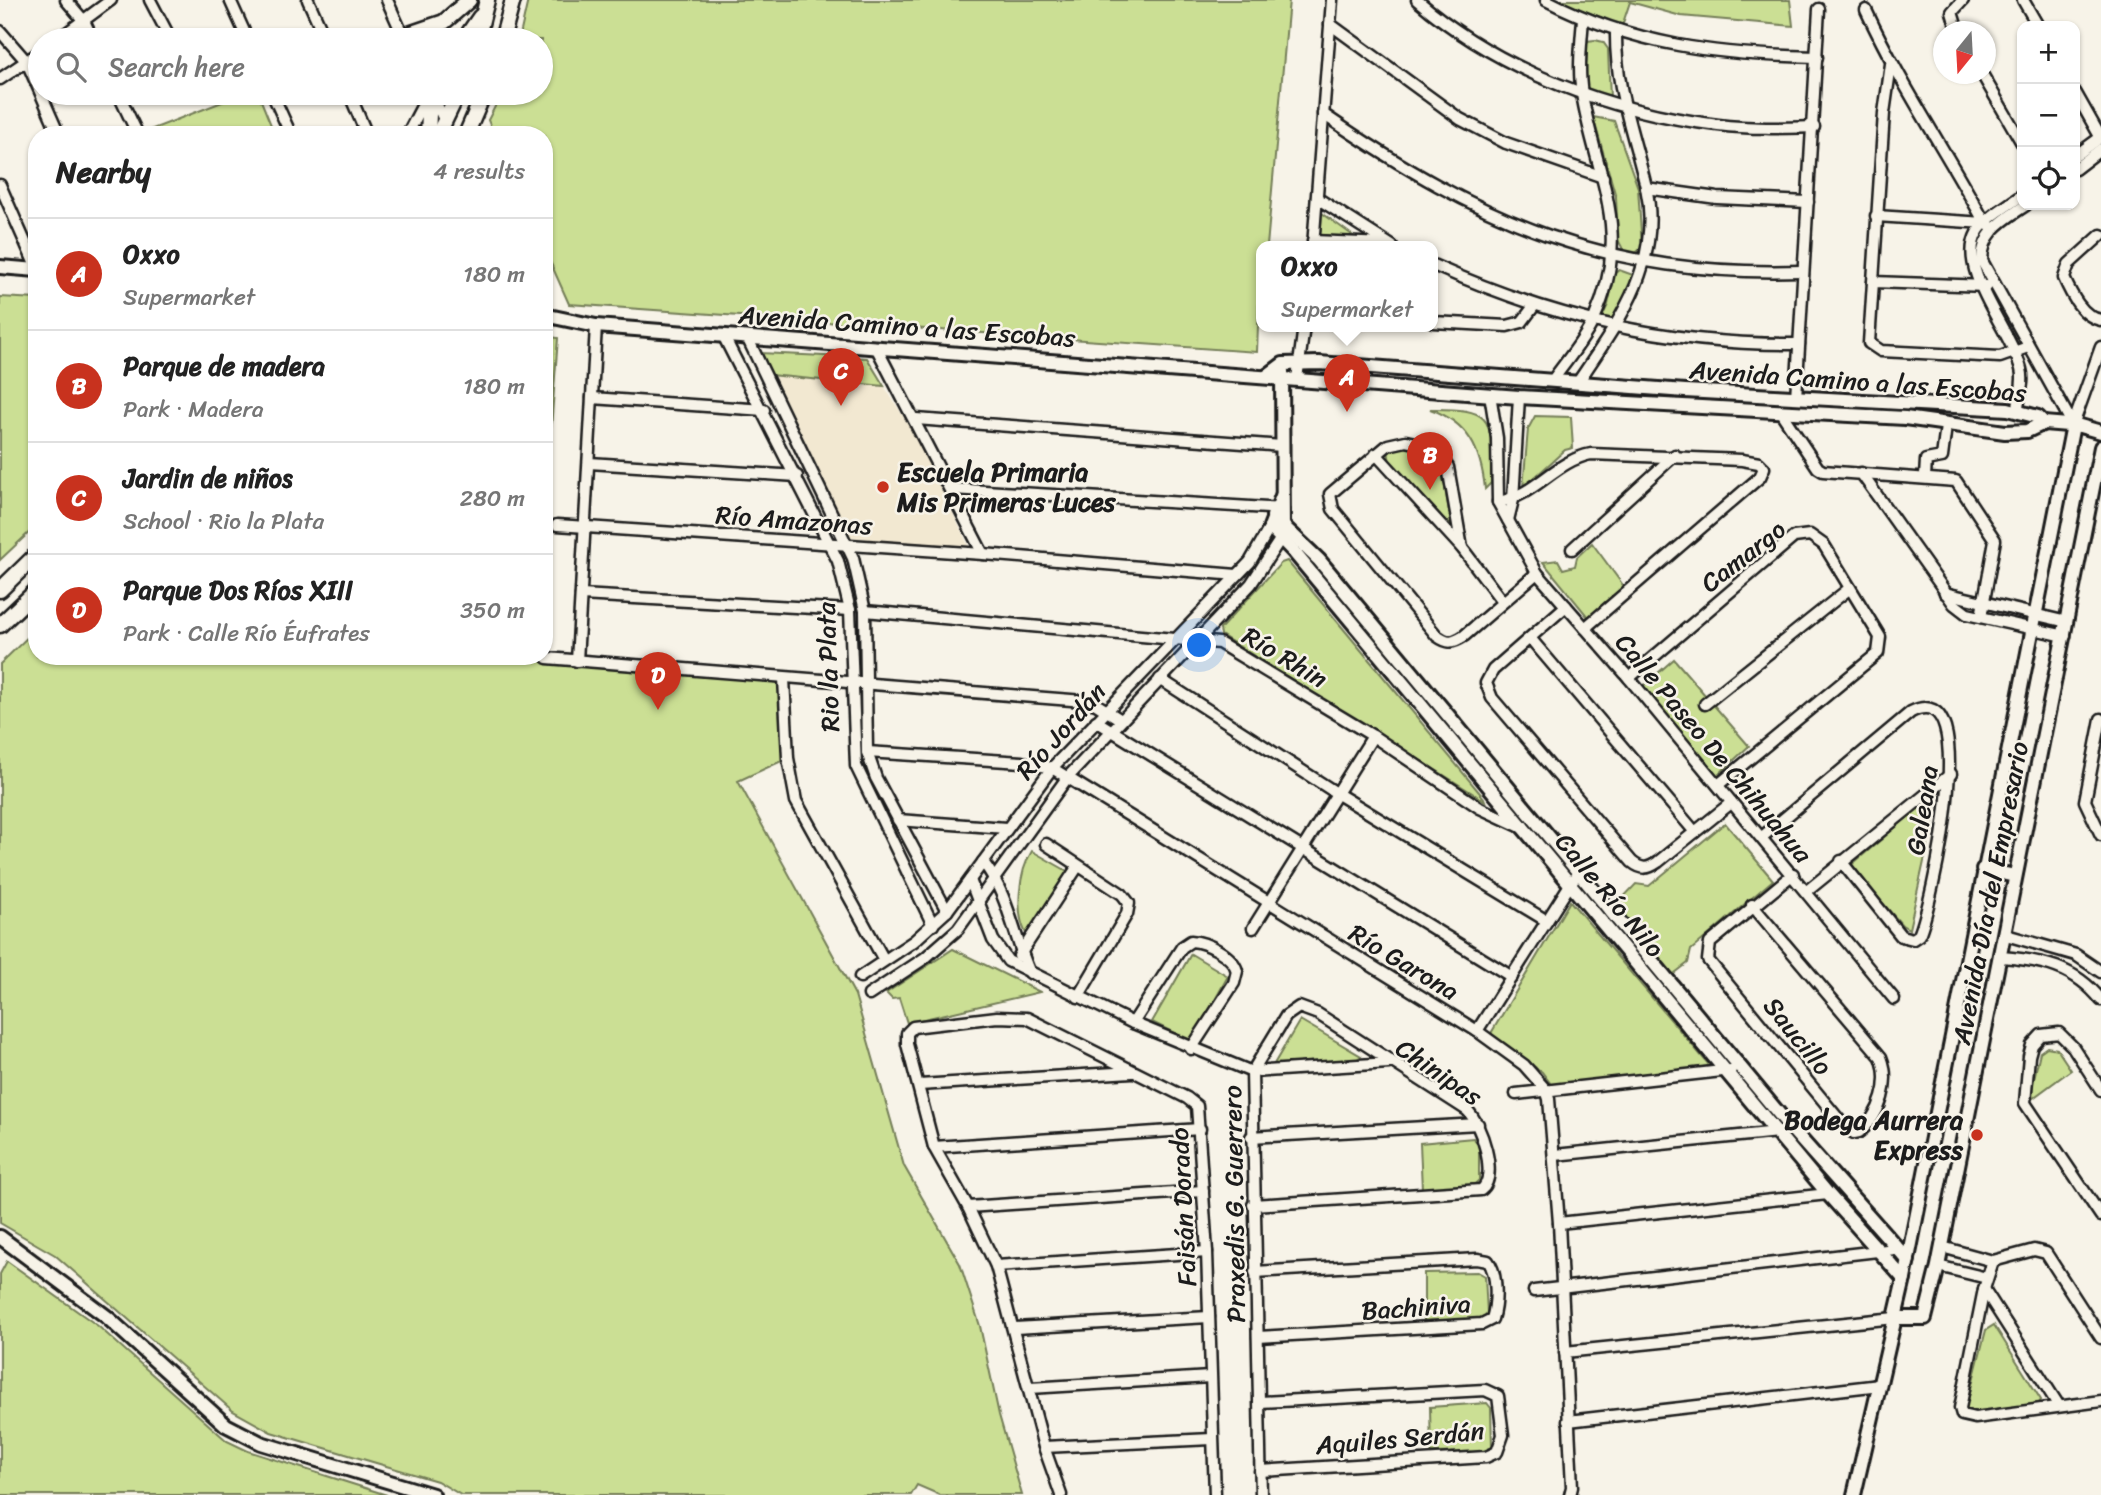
<!DOCTYPE html>
<meta charset="utf-8">
<style>
body{margin:0;font-family:Sriracha,sans-serif;background:#f2f2f2;color:#222}
.controls{position:absolute;right:21px;top:21px;display:grid;overflow:hidden;border-radius:14px;box-shadow:0 2px 5px #0004}
.controls button{width:63px;height:63px;display:grid;place-items:center;padding:0;border:0;border-bottom:2px solid #e0e0e0;background:#fff;color:#222;font:35px sans-serif}
.compass{position:absolute;left:1933px;top:21px;width:63px;height:63px;border-radius:50%;background:#fff;box-shadow:0 2px 5px #0004;rotate:198deg}
.you{position:absolute;left:1200px;top:646px;width:24px;height:24px;margin:-18px;border:5px solid #fff;border-radius:50%;background:#1a73e8;box-shadow:0 0 0 10px #1a73e833}
.badge{display:grid;place-items:center;width:46px;height:46px;border-radius:50%;background:#c8321e;color:#fff;font-size:23px;font-weight:700}
.pin{position:absolute;translate:-50% -58px;filter:drop-shadow(0 2px 4px #0008)}
.pin::after{content:'';position:absolute;top:37px;width:24px;height:21px;background:inherit;clip-path:polygon(0 0,100% 0,50% 100%)}
.popup{position:absolute;left:1256px;top:241px;width:182px;height:91px;box-sizing:border-box;display:grid;place-content:center;border-radius:14px;background:#fff;filter:drop-shadow(0 2px 5px #0005);font-size:23px;white-space:nowrap;color:#767676}
.popup b{font-size:26px;color:#222}
.popup::after{content:'';position:absolute;left:50%;top:100%;margin-left:-14px;border:14px solid transparent;border-top-color:#fff}
.list{margin:0;padding:0;list-style:none}
h2{display:flex;justify-content:space-between;align-items:center;height:91px;margin:0;padding:0 28px;font-size:30px}
h2 small{font-size:23px;font-weight:400;color:#767676}
.list li{display:grid;grid-template-columns:46px 1fr auto;gap:21px;align-items:center;box-sizing:border-box;height:112px;padding:0 28px;border-top:2px solid #e0e0e0}
.list b{display:block;font-size:26px;white-space:nowrap}
.list p{margin:0;font-size:23px;white-space:nowrap;color:#767676}
.list em{font-size:23px;font-style:normal;color:#767676}
.icon{flex:none;width:38px;height:38px;fill:none;stroke:currentColor;stroke-width:2;stroke-linecap:round;stroke-linejoin:round}
.map{position:relative;flex:none;width:2101px;height:1495px;overflow:hidden}
.search{position:absolute;background:#fff;box-shadow:0 2px 5px #0004;left:28px;top:28px;width:525px;height:77px;display:flex;align-items:center;gap:18px;box-sizing:border-box;padding:0 24px;border-radius:38px;color:#767676;font-size:26px}
.panel{position:absolute;background:#fff;box-shadow:0 2px 5px #0004;left:28px;top:126px;width:525px;height:539px;border-radius:28px}
.map>svg:first-child{display:block}
.built{fill:#f2e8d1}
.green{fill:#cbdf94;stroke:#747e58;stroke-width:2}
.lines{fill:none;stroke-linecap:round;stroke-linejoin:round}
.minor-casing{stroke:#1c1c1c;stroke-width:15}
.tertiary-casing{stroke:#1c1c1c;stroke-width:18}
.secondary-casing{stroke:#1c1c1c;stroke-width:19}
.minor{stroke:#f7f3e8;stroke-width:10}
.tertiary{stroke:#f7f3e8;stroke-width:12}
.secondary{stroke:#f7f3e8;stroke-width:14}
.poi-dot{fill:#c8321e;stroke:#f7f3e8;stroke-width:2.5}
.labels{text-anchor:middle;dominant-baseline:central;stroke-width:5;stroke-linejoin:round;paint-order:stroke}
.street-label{font-size:26px;fill:#1c1c1c;stroke:#f7f3e8}
.poi-label{font-size:26px;font-weight:bold;fill:#1c1c1c;stroke:#f7f3e8;text-anchor:start}
</style>
<div class="map">
<svg width="2101" height="1495" viewBox="0 0 2101 1495">
<rect width="100%" height="100%" fill="#f7f3e8"/>
<filter id="ink" filterUnits="userSpaceOnUse"><feTurbulence type="fractalNoise" baseFrequency=".0143" numOctaves="2"/><feDisplacementMap in="SourceGraphic" scale="14" xChannelSelector="R" yChannelSelector="G"/><feConvolveMatrix kernelMatrix="1 2 1 2 8 2 1 2 1" color-interpolation-filters="sRGB"/></filter>
<g filter="url(#ink)">
<!-- built -->
<path class="built" d="M770 375 884 386 917 438 971 551 849 537Z"/>
<!-- green -->
<g class="green">
<path d="M528 0H1289L1267 246H1261L1257 352 569 304 544 248V135H494L488 120 502 93H541V40H519Z"/>
<path d="M1556 0H1790L1793 26 1681 16 1630 2 1622 26Z"/>
<path d="M1595 40 1603 42 1608 49 1610 98 1585 91 1587 41Z"/>
<path d="M245 93H258L275 135H147L145 132Z"/>
<path d="M1593 117 1614 121 1638 188 1642 247 1634 255 1624 251 1618 240 1616 197Z"/>
<path d="M1322 213 1359 240 1320 238Z"/>
<path d="M1619 270 1633 275 1635 283 1615 323 1600 321 1608 305 1614 274Z"/>
<path d="M0 297 37 299V525L0 560Z"/>
<path d="M544 336 558 338 544 518Z"/>
<path d="M760 353 867 358 884 386 770 375Z"/>
<path d="M1430 409C1500 408 1490 422 1491 483L1485 489C1481 450 1469 423 1430 409Z"/>
<path d="M1535 416 1571 417 1573 448 1565 450 1523 488 1528 429Z"/>
<path d="M1398 446 1426 450 1441 465 1452 529 1447 528 1390 462 1388 451Z"/>
<path d="M1592 543 1625 588 1592 622 1543 562 1558 560 1563 569 1575 566 1577 557Z"/>
<path d="M1287 561 1484 798 1485 801 1221 635 1220 629 1281 563Z"/>
<path d="M37 628V656H534L784 678 788 758 738 781 855 995 904 1166 960 1264 980 1326 999 1415 1022 1495H940L917 1485 911 1495H461L437 1481 271 1432 233 1411 55 1255 0 1223V664Z"/>
<path d="M1674 659 1749 746 1717 776 1642 687Z"/>
<path d="M1928 800 1934 802 1935 812 1909 929 1902 925 1850 866Z"/>
<path d="M1725 823 1773 880 1691 950 1688 963 1671 976 1614 907 1636 884 1649 886Z"/>
<path d="M1032 851 1069 872 1027 935C1014 914 1019 871 1032 851Z"/>
<path d="M1570 901 1710 1066 1553 1087 1542 1072 1490 1035Z"/>
<path d="M953 949 1040 992 907 1023 899 998 892 999 886 993Z"/>
<path d="M1191 954 1228 976 1192 1042 1152 1022Z"/>
<path d="M1300 1020 1361 1056 1354 1062 1274 1064Z"/>
<path d="M2047 1047 2057 1049 2071 1070 2029 1101 2040 1052Z"/>
<path d="M1473 1138 1479 1144V1180L1472 1187 1422 1189 1420 1143Z"/>
<path d="M7 1261 98 1326 227 1441 248 1451 387 1495H0V1274Z"/>
<path d="M1478 1272 1485 1276 1487 1313 1484 1318 1424 1322V1273Z"/>
<path d="M1994 1325 2041 1400 2036 1408 1965 1412 1986 1330Z"/>
<path d="M1487 1403 1491 1408 1492 1448 1488 1452 1431 1453 1430 1407Z"/>
</g>
<g class="lines">
<defs>
<g id="minor">
<path d="M66 0 84 21 93 40"/>
<path d="M150 0 171 40"/>
<path d="M230 0 248 40"/>
<path d="M308 0 326 40"/>
<path d="M387 0 405 40"/>
<path d="M1417 0C1499 71 1611 112 1718 125 1750 129 1782 128 1814 127"/>
<path d="M1546 0C1635 46 1719 55 1817 57"/>
<path d="M2023 0 2038 26"/>
<path d="M1866 10C1900 84 1946 151 1985 223L1993 228"/>
<path d="M1330 24 1460 119 1506 143 1603 177"/>
<path d="M0 31 27 62 59 135"/>
<path d="M1958 32 1952 12 1963 0"/>
<path d="M57 40 111 0"/>
<path d="M386 40 403 36"/>
<path d="M1891 64 1884 113 1869 343 1881 351 2000 357 2028 347"/>
<path d="M1982 74 2022 143"/>
<path d="M0 79 40 52"/>
<path d="M2075 92 2101 138"/>
<path d="M118 93 138 135"/>
<path d="M272 93 291 135"/>
<path d="M349 93 367 135"/>
<path d="M432 94 445 122"/>
<path d="M1323 114C1482 223 1606 277 1802 271"/>
<path d="M407 135 429 93"/>
<path d="M2075 156 2101 137"/>
<path d="M2075 169 2101 149"/>
<path d="M0 185 37 269"/>
<path d="M1646 188 1717 198 1808 202"/>
<path d="M1317 198 1392 246"/>
<path d="M2026 205C2004 220 1982 231 1982 261L2073 425"/>
<path d="M1876 216 1985 223"/>
<path d="M2101 235 2069 264 2064 278C2071 294 2082 317 2101 320"/>
<path d="M1313 241 1386 244"/>
<path d="M1313 246 1332 0"/>
<path d="M1433 265C1554 319 1666 345 1799 344"/>
<path d="M1873 282 1987 286"/>
<path d="M1433 322 1507 326 1522 322 1534 306"/>
<path d="M723 335 838 561 850 610 856 766 933 925"/>
<path d="M747 337 853 558 865 611 867 752 876 778 947 911"/>
<path d="M876 347 983 554"/>
<path d="M1297 379 1304 326"/>
<path d="M1552 381C1566 361 1584 341 1594 319 1634 230 1596 178 1582 94 1578 70 1581 44 1583 19"/>
<path d="M1578 382C1618 323 1663 263 1646 187 1633 131 1615 89 1616 30"/>
<path d="M1490 394 1497 438 1498 502 1537 573 1629 678 1894 999"/>
<path d="M592 398 764 410"/>
<path d="M1796 398 1819 9"/>
<path d="M2018 411C2018 396 2025 384 2021 369 2012 332 1956 270 1977 233 1986 217 2008 206 2022 195"/>
<path d="M1782 414 1818 468 1823 471 1956 481 1995 540 1981 617"/>
<path d="M916 419 1282 446"/>
<path d="M2073 425 2101 347"/>
<path d="M1376 454 1462 548 1502 601"/>
<path d="M589 463 797 476"/>
<path d="M1861 473 1954 604 1967 614 2065 636"/>
<path d="M1925 477 1926 460 1942 457 1946 426"/>
<path d="M952 489 1283 509"/>
<path d="M1498 502C1535 496 1555 461 1591 454L1742 460 1759 463 1764 468 1760 477 1585 628"/>
<path d="M1508 520 1513 500 1519 397"/>
<path d="M557 525 983 554 1237 575"/>
<path d="M1462 548 1448 467 1438 453 1424 445 1406 441 1388 445 1330 494 1333 509 1437 636C1448 644 1453 643 1464 636L1537 573"/>
<path d="M1572 549 1675 455"/>
<path d="M1945 593 2067 622"/>
<path d="M581 595 850 610"/>
<path d="M1566 606 1493 670 1486 683 1492 698 1632 862C1642 870 1648 869 1658 862L1731 803"/>
<path d="M865 611 1219 643 1373 736 1480 808 1521 827"/>
<path d="M1530 638 1695 832"/>
<path d="M547 658 1084 701 1096 704 1121 720"/>
<path d="M577 661 596 326"/>
<path d="M784 678 788 758 796 801 884 960"/>
<path d="M1629 678 1794 537 1810 535 1824 545 1880 637 1878 653 1718 785"/>
<path d="M1160 679 1338 794 1547 921"/>
<path d="M1705 704 1850 588"/>
<path d="M2101 719 2085 801 2101 835"/>
<path d="M1096 721 1512 977"/>
<path d="M867 752 1022 762 1052 768 1477 1031 1524 1065 1546 1090 1549 1099 1559 1223 1572 1487 1570 1495"/>
<path d="M898 820 1006 828"/>
<path d="M1762 837 1911 712C1985 675 1930 911 1919 935L1913 939 1901 936 1841 861"/>
<path d="M1046 844 1122 894 1129 903 1127 914 1078 997"/>
<path d="M983 862C1009 895 1013 935 1030 973"/>
<path d="M970 880 993 940 1008 961 1133 1023 1252 1072 1389 1063"/>
<path d="M1807 891 1951 774"/>
<path d="M1752 905 1881 1057C1891 1082 1881 1115 1859 1132L1854 1133 1845 1127 1708 960 1710 943 1793 874"/>
<path d="M1253 928 1373 736"/>
<path d="M2006 935 2076 955 2101 972"/>
<path d="M1019 956 1078 866"/>
<path d="M2001 957C2042 960 2075 967 2101 1000"/>
<path d="M860 977 914 941 947 911 1052 768 1250 562 1270 527"/>
<path d="M869 995 925 958 958 929 1067 778 1251 584 1281 538"/>
<path d="M1133 1023 1182 947 1191 941C1206 942 1233 955 1237 971L1234 983 1191 1049"/>
<path d="M1477 1031 1578 872"/>
<path d="M919 1085 1132 1072"/>
<path d="M2101 1090 2073 1047 2059 1033 2041 1035 2032 1045 2029 1056 2025 1103 2101 1216"/>
<path d="M1516 1094 1731 1070"/>
<path d="M1251 1137 1478 1124"/>
<path d="M934 1147 1200 1129"/>
<path d="M1555 1155 1778 1132"/>
<path d="M1253 1205 1481 1190C1499 1177 1481 1123 1467 1110L1318 1014 1299 1007 1286 1016 1252 1072 1261 1495"/>
<path d="M968 1207 1203 1191"/>
<path d="M1559 1223 1828 1194"/>
<path d="M1942 1247 1993 1261"/>
<path d="M1993 1261 1984 1289 1960 1408 1962 1415 1975 1418 2101 1401"/>
<path d="M1993 1261 2034 1250 2046 1253 2101 1338"/>
<path d="M996 1266 1207 1252"/>
<path d="M1938 1266 1987 1278"/>
<path d="M1255 1272 1477 1259 1488 1261C1498 1274 1497 1303 1492 1319L1482 1324 1258 1337"/>
<path d="M1984 1289 2059 1406"/>
<path d="M1534 1291 1895 1249"/>
<path d="M1015 1328 1209 1317"/>
<path d="M1565 1352 1895 1318"/>
<path d="M1030 1388 1210 1377"/>
<path d="M1260 1402 1485 1390 1498 1396 1503 1435 1497 1452 1486 1457 1260 1471"/>
<path d="M1568 1421 1880 1385"/>
<path d="M1044 1447 1212 1439"/>
<path d="M1061 1495 1044 1447 996 1266 968 1207 934 1147 907 1044V1033L913 1027 997 1017 1027 1018 1187 1098 1197 1106 1207 1252 1215 1495"/>
</g>
<g id="tertiary">
<path d="M0 267 37 270"/>
<path d="M544 315 596 326 1519 397 1905 418 2005 432 2027 431 2044 423"/>
<path d="M1282 371 1283 531"/>
<path d="M1267 376 1283 364 1319 363 1685 391 2008 409 2038 417 2044 423"/>
<path d="M2044 423 2080 426 2101 432"/>
<path d="M1282 496 1270 527 1293 551 1828 1194 1904 1279"/>
<path d="M1273 516 1319 560 1790 1127 1908 1260"/>
<path d="M1983 869 2015 876"/>
<path d="M0 1237 107 1317 226 1425 261 1443 433 1495"/>
<path d="M1895 1318H1925L1938 1266 2101 447"/>
<path d="M1854 1495 1904 1279 2073 425"/>
</g>
<g id="secondary">
<path d="M403 36 444 22 469 0"/>
<path d="M464 40 480 17"/>
<path d="M477 40 487 0"/>
<path d="M502 40 513 0"/>
<path d="M428 135 430 93"/>
<path d="M438 135 458 93"/>
<path d="M466 135 484 93"/>
<path d="M0 590 37 554"/>
<path d="M0 625 37 590"/>
</g>
</defs>
<!-- minor casing -->
<use href="#minor" class="minor-casing"/>
<!-- tertiary casing -->
<use href="#tertiary" class="tertiary-casing"/>
<!-- secondary casing -->
<use href="#secondary" class="secondary-casing"/>
<!-- minor -->
<use href="#minor" class="minor"/>
<!-- tertiary -->
<use href="#tertiary" class="tertiary"/>
<!-- secondary -->
<use href="#secondary" class="secondary"/>
</g>
</g>
<!-- markers -->
<g class="poi-dot">
<circle cx="883" cy="487" r="7"/>
<circle cx="1977" cy="1135" r="7"/>
</g>
<g class="labels">
<!-- street labels -->
<g class="street-label">
<text transform="translate(907 326) rotate(4)">Avenida Camino a las Escobas</text>
<text transform="translate(1858 381) rotate(4)">Avenida Camino a las Escobas</text>
<text transform="translate(794 520) rotate(4)">Río Amazonas</text>
<text transform="translate(1743 556) rotate(-38)">Camargo</text>
<text transform="translate(1285 657) rotate(31)">Río Rhin</text>
<text transform="translate(828 667) rotate(-92)">Rio la Plata</text>
<text transform="translate(1061 731) rotate(-48)">Río Jordán</text>
<text transform="translate(1714 748) rotate(50)">Calle Paseo De Chihuahua</text>
<text transform="translate(1922 810) rotate(-81)">Galeana</text>
<text transform="translate(1990 893) rotate(-79)">Avenida Día del Empresario</text>
<text transform="translate(1610 895) rotate(50)">Calle Río Nilo</text>
<text transform="translate(1404 962) rotate(31)">Río Garona</text>
<text transform="translate(1798 1036) rotate(51)">Saucillo</text>
<text transform="translate(1439 1072) rotate(34)">Chinipas</text>
<text transform="translate(1234 1204) rotate(-91)">Praxedis G. Guerrero</text>
<text transform="translate(1183 1207) rotate(-93)">Faisán Dorado</text>
<text transform="translate(1416 1307) rotate(-4)">Bachiniva</text>
<text transform="translate(1400 1438) rotate(-5)">Aquiles Serdán</text>
</g>
<!-- poi labels -->
<g class="poi-label">
<text x="897" y="472">Escuela Primaria<tspan x="897" dy="30">Mis Primeras Luces</tspan></text>
<text x="1963" y="1120" text-anchor="end">Bodega Aurrera<tspan x="1963" dy="30">Express</tspan></text>
</g>
</g>
</svg>
<div class="controls">
<button>+</button>
<button>−</button>
<button><svg class="icon" aria-label="locate" viewBox="0 0 24 24"><circle cx="12" cy="12" r="6"/><path d="M12 2v4M12 18v4M2 12h4M18 12h4"/></svg></button>
</div>
<svg class="compass" viewBox="-18 -18 36 36"><path d="M0-13l5 13h-10z" fill="#e53935"/><path d="M0 13l5-13h-10z" fill="#767676"/></svg>
<div class="you"></div>
<div class="pin badge" style="left:1347px;top:412px">A</div>
<div class="popup"><b>Oxxo</b>Supermarket</div>
<div class="pin badge" style="left:1430px;top:490px">B</div>
<div class="pin badge" style="left:841px;top:406px">C</div>
<div class="pin badge" style="left:658px;top:710px">D</div>
<div class="search"><svg class="icon" aria-label="search" viewBox="0 0 24 24"><circle cx="10" cy="10" r="6"/><path d="M15 15l6 6"/></svg>Search here</div>
<section class="panel">
<h2>Nearby<small>4 results</small></h2>
<ul class="list">
<li><span class="badge">A</span><div><b>Oxxo</b><p>Supermarket</p></div><em>180 m</em></li>
<li><span class="badge">B</span><div><b>Parque de madera</b><p>Park · Madera</p></div><em>180 m</em></li>
<li><span class="badge">C</span><div><b>Jardin de niños</b><p>School · Rio la Plata</p></div><em>280 m</em></li>
<li><span class="badge">D</span><div><b>Parque Dos Ríos XIII</b><p>Park · Calle Río Éufrates</p></div><em>350 m</em></li>
</ul>
</section>
</div>
